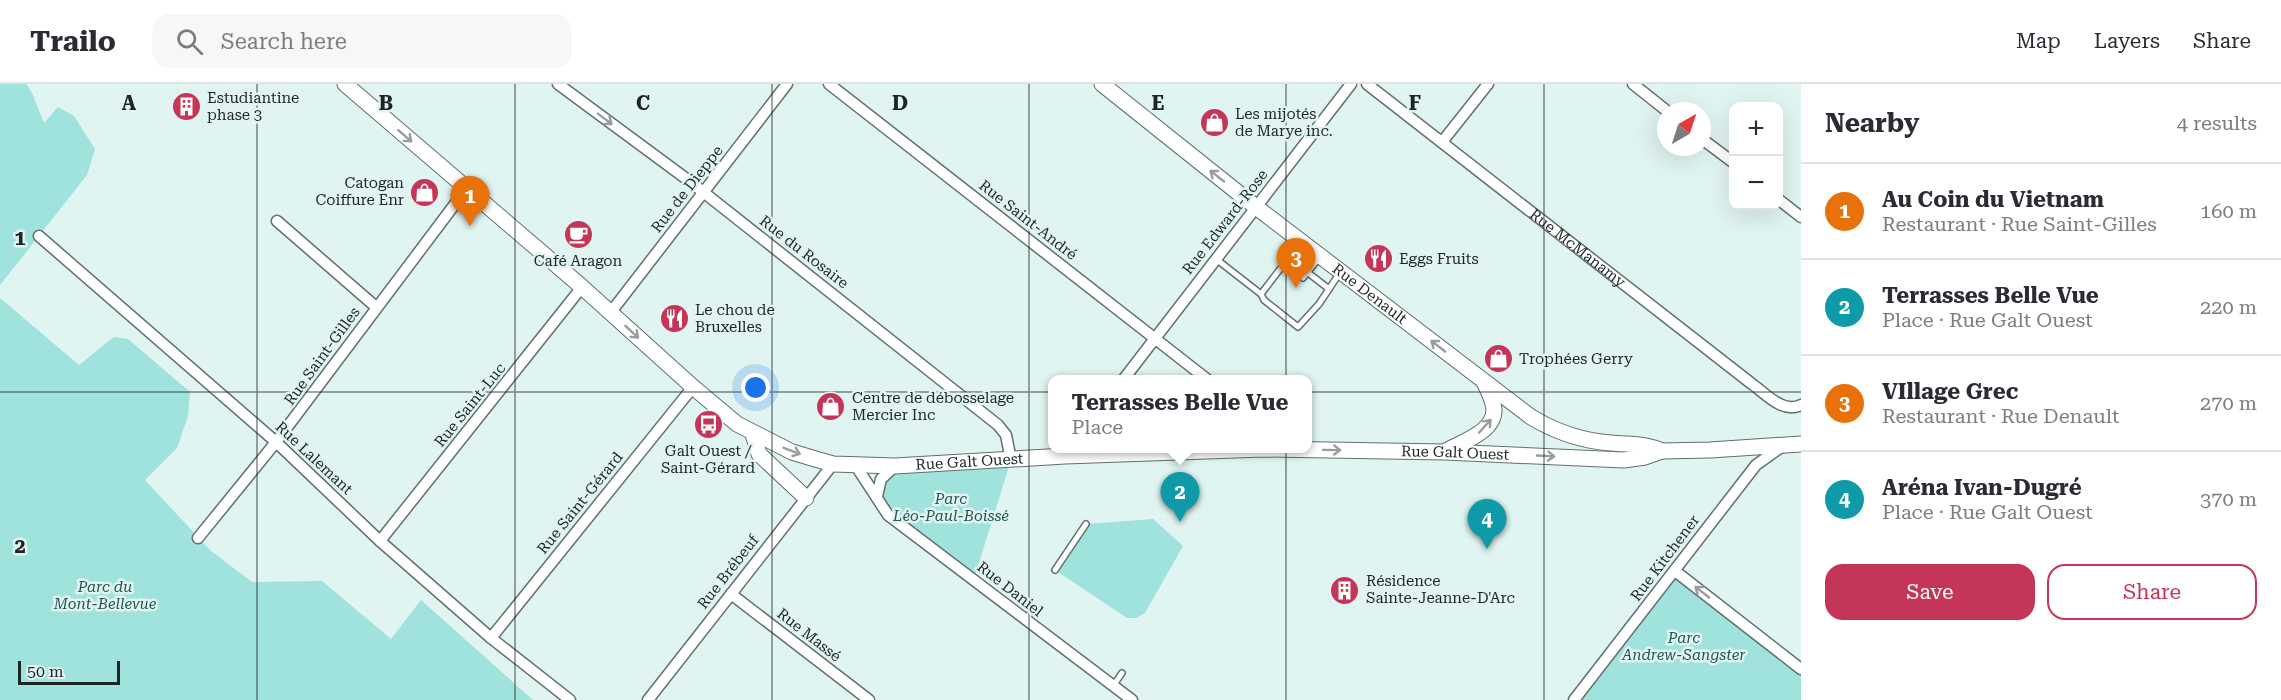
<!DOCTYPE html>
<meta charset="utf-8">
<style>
body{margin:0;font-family:"Roboto Serif",serif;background:#f7f7f7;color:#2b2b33}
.controls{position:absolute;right:18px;top:18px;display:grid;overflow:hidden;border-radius:12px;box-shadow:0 6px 24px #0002}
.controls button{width:54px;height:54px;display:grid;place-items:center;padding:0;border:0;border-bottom:2px solid #e1e1e2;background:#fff;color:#2b2b33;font:30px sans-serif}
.compass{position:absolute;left:1657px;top:18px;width:54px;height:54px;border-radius:50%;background:#fff;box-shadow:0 6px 24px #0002;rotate:39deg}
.scale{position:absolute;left:18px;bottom:15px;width:102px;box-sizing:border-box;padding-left:6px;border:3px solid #1e2625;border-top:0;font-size:16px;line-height:21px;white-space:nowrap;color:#1e2625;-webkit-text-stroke:4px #e0f4f2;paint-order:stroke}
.you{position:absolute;left:756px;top:304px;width:21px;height:21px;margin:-15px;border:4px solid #fff;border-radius:50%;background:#1a73e8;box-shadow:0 0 0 9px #1a73e833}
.badge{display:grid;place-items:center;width:39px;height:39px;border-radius:50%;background:#c53557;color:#fff;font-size:20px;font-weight:700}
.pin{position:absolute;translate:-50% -50px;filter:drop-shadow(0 2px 3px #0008)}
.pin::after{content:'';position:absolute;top:32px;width:21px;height:18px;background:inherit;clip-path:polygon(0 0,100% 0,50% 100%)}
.popup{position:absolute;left:1048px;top:291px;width:264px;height:78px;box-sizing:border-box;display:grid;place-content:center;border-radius:12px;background:#fff;filter:drop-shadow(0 2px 4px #0005);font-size:20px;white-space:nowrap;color:#7c7c81}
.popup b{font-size:22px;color:#2b2b33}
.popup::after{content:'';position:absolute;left:50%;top:100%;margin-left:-12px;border:12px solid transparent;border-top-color:#fff}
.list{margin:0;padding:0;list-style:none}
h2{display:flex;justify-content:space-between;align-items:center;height:78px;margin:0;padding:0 24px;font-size:26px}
h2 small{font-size:20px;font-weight:400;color:#7c7c81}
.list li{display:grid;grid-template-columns:39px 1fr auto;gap:18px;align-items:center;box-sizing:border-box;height:96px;padding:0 24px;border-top:2px solid #e1e1e2}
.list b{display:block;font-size:22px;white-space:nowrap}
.list p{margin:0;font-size:20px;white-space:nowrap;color:#7c7c81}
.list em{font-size:20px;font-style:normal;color:#7c7c81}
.actions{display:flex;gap:12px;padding:18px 24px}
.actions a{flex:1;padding:14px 0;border:2px solid #c53557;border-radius:18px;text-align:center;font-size:21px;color:#c53557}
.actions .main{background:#c53557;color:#fff}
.icon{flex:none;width:33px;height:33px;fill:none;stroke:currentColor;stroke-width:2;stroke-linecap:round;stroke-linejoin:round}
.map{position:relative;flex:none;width:1801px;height:616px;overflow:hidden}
header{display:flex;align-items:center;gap:36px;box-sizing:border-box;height:84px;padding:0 30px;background:#fff;border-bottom:2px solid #e1e1e2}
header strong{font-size:28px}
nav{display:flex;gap:33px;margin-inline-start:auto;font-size:21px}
.search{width:420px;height:54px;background:#f7f7f7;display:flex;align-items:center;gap:15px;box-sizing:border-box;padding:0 21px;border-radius:18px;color:#7c7c81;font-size:22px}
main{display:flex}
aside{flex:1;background:#fff}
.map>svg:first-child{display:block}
.green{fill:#a0e2dc}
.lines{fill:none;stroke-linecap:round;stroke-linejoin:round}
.lane-casing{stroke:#5f706f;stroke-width:8}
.street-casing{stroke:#5f706f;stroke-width:13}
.secondary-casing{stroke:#5f706f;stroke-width:17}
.lane{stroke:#fff;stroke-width:5}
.street{stroke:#fff;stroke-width:10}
.secondary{stroke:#fff;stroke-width:15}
.oneway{stroke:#9a9d9d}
.grid{fill:none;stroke:#1e2625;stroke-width:1.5;stroke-opacity:0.55}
.labels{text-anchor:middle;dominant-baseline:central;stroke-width:5;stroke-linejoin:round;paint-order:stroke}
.poi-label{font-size:15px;fill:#1e2625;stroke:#e0f4f2;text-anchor:start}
.street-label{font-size:15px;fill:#1e2625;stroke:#e0f4f2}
.park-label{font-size:15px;font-style:italic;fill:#245653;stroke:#e0f4f2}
.grid-label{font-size:20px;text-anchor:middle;font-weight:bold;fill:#1e2625;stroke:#e0f4f2;stroke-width:5;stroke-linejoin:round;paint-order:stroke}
</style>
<header>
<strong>Trailo</strong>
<div class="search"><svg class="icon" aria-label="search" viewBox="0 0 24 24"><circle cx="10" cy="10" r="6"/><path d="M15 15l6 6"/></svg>Search here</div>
<nav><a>Map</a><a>Layers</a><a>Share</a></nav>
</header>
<main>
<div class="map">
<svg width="1801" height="616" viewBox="0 0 1801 616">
<rect width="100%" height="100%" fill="#e0f4f2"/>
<!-- green -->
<g class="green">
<path d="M0 0H26L32 9 44 39 58 23 74 32 95 65 87 91 0 201Z"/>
<path d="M0 214 79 281 114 253 128 255 190 308 188 332 177 364 145 396 211 467 252 498 322 497 391 555 421 516 533 616H0Z"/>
<path d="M1011 376 974 495 881 420V395L895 382Z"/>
<path d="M1153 435 1183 462 1145 529 1136 534H1127L1055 486 1086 440Z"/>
<path d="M1675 487 1801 586V616H1574Z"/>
</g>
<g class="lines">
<defs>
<g id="lane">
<path d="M1289 174 1329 205"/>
<path d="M1216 175 1261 210 1300 159"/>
<path d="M1303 194 1319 174"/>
<path d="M1261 210 1264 216 1298 243 1319 220 1339 190"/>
<path d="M1055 486 1086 440"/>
<path d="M1026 537 1033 523"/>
<path d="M1113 602 1122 589"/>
</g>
<g id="street">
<path d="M558 0 688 96 998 341 1006 351 1011 376"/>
<path d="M829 0 1208 296"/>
<path id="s1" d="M1367 0 1752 300C1766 310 1783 330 1801 321"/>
<path d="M1633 0 1667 27"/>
<path d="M1702 55 1734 79"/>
<path d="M1442 58 1488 0"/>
<path d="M1778 115 1801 133"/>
<path d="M277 137 376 223"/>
<path d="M39 152 276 358 380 457 491 554 570 616"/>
<path d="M611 228 787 0"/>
<path d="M1123 296 1351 0"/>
<path d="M856 382 888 431 1132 616"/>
<path d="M877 412 881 395 895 382"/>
<path d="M198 454 276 358 467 104"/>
<path d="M380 457 582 203"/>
<path d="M1675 487 1801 585"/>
<path d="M731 510 869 616"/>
<path d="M491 554 693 303"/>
<path d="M648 616 833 380"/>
<path d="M1574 616 1756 381 1784 361"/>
</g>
<g id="secondary">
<path id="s2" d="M345 0 582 203 693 303 737 340 792 368 812 374 833 380 895 382 1065 372 1263 365 1445 368 1624 376 1645 373 1662 367 1710 366 1801 360"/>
<path id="s3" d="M1102 0 1256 123 1531 333C1556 348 1582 357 1611 359 1630 361 1645 359 1662 367"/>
<path d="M753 350 759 370 806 414"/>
<path d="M1446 367C1462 358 1495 348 1494 325 1493 316 1488 306 1484 298"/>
</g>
</defs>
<!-- lane casing -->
<use href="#lane" class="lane-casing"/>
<!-- street casing -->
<use href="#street" class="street-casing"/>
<!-- secondary casing -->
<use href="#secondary" class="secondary-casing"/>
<!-- lane -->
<use href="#lane" class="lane"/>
<!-- street -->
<use href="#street" class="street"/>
<!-- secondary -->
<use href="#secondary" class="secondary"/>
</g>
<!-- one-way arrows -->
<defs><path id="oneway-shaft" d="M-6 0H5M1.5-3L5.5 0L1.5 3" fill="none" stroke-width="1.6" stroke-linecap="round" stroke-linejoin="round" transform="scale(1.5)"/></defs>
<g class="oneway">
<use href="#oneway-shaft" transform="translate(605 35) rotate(37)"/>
<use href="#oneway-shaft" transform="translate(405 52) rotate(41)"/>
<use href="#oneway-shaft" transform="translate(1217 92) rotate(-142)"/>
<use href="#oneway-shaft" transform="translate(632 248) rotate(43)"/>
<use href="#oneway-shaft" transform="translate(1438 262) rotate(-142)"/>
<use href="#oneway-shaft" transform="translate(1485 342) rotate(-48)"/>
<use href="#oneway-shaft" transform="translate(1332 366) rotate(1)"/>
<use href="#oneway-shaft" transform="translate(792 367) rotate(21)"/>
<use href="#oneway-shaft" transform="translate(1546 372) rotate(3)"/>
<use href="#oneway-shaft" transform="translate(1702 508) rotate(-142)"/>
</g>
<!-- grid -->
<path class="grid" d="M257 0V616M515 0V616M772 0V616M1029 0V616M1286 0V616M1544 0V616M0 308H1801"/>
<!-- icons -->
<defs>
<symbol id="building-disc" viewBox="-11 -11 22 22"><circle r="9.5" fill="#c53557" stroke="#e0f4f2"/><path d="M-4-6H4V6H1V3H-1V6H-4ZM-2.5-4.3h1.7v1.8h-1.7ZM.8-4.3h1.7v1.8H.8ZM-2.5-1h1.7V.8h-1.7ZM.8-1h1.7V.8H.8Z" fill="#fff"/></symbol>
<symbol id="shop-disc" viewBox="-11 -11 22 22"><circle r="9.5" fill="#c53557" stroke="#e0f4f2"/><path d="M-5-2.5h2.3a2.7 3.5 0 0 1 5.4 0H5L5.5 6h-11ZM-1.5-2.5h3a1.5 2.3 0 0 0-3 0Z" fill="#fff"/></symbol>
<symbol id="cafe-disc" viewBox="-11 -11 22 22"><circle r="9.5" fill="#c53557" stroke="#e0f4f2"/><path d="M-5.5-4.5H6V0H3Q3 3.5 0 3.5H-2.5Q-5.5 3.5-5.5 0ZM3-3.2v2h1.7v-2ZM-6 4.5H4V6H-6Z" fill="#fff"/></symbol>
<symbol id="restaurant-disc" viewBox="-11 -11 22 22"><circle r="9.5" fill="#c53557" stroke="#e0f4f2"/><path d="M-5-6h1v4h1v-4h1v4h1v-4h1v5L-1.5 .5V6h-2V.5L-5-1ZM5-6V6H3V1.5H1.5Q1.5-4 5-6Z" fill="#fff"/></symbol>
<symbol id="bus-disc" viewBox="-11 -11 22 22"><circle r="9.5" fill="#c53557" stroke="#e0f4f2"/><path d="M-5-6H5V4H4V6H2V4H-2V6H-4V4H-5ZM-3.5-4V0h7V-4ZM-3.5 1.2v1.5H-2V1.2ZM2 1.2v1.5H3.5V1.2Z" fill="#fff"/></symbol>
</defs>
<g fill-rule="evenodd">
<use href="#building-disc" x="170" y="6" width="33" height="33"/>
<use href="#shop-disc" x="1198" y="22" width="33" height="33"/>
<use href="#shop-disc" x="408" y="92" width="33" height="33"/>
<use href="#cafe-disc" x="562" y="134" width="33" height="33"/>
<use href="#restaurant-disc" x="1362" y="158" width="33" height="33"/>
<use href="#restaurant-disc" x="658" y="218" width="33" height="33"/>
<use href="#shop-disc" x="1482" y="258" width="33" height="33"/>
<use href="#shop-disc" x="814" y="306" width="33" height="33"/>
<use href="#bus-disc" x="692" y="324" width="33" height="33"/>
<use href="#building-disc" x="1328" y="490" width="33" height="33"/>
</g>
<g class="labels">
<!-- poi labels -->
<g class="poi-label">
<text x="207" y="14">Estudiantine<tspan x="207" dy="17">phase 3</tspan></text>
<text x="1235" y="30">Les mijotés<tspan x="1235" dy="17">de Marye inc.</tspan></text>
<text x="404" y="99" text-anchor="end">Catogan<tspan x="404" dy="17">Coiffure Enr</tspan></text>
<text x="1399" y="175">Eggs Fruits</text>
<text x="578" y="177" text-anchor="middle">Café Aragon</text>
<text x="695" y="226">Le chou de<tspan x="695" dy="17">Bruxelles</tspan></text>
<text x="1519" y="275">Trophées Gerry</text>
<text x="852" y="314">Centre de débosselage<tspan x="852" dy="17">Mercier Inc</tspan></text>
<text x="708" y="367" text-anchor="middle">Galt Ouest /<tspan x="708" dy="17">Saint-Gérard</tspan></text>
<text x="1366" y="497">Résidence<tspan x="1366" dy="17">Sainte-Jeanne-D'Arc</tspan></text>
</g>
<!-- street labels -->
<g class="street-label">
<text transform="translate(687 105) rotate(-52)">Rue de Dieppe</text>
<text transform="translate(1028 136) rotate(38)">Rue Saint-André</text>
<text transform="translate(1225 138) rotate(-52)">Rue Edward-Rose</text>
<text stroke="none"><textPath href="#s1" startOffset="267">Rue McManamy</textPath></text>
<text transform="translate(804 168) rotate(38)">Rue du Rosaire</text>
<text stroke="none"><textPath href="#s3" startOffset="340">Rue Denault</textPath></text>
<text transform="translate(322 272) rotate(-54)">Rue Saint-Gilles</text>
<text transform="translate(470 321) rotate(-51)">Rue Saint-Luc</text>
<text stroke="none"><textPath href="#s2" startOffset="1246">Rue Galt Ouest</textPath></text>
<text transform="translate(314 374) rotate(43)">Rue Lalemant</text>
<text stroke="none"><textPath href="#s2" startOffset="760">Rue Galt Ouest</textPath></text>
<text transform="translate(580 419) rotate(-51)">Rue Saint-Gérard</text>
<text transform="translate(1665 474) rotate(-53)">Rue Kitchener</text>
<text transform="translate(728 488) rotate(-52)">Rue Brébeuf</text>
<text transform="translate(1010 505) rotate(38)">Rue Daniel</text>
<text transform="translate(809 551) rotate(38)">Rue Massé</text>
</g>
<!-- park labels -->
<g class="park-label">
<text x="951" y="415">Parc<tspan x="951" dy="17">Léo-Paul-Boissé</tspan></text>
<text x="105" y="503">Parc du<tspan x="105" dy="17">Mont-Bellevue</tspan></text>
<text x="1684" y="554">Parc<tspan x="1684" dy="17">Andrew-Sangster</tspan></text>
</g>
</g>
<g class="grid-label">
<text x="129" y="26">A</text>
<text x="386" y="26">B</text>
<text x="643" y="26">C</text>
<text x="900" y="26">D</text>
<text x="1158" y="26">E</text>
<text x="1415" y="26">F</text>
<text x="20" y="161">1</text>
<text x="20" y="469">2</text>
</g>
</svg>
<div class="controls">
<button>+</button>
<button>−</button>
</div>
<svg class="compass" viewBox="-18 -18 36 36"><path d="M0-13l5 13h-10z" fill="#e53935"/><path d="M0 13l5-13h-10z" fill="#7c7c81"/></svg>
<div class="scale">50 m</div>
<div class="you"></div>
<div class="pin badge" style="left:470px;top:142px;background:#e8710a">1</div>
<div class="pin badge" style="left:1180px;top:438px;background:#0f9aa8">2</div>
<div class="popup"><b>Terrasses Belle Vue</b>Place</div>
<div class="pin badge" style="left:1296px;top:204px;background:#e8710a">3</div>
<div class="pin badge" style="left:1487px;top:465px;background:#0f9aa8">4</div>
</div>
<aside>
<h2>Nearby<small>4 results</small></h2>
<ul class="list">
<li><span class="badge" style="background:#e8710a">1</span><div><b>Au Coin du Vietnam</b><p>Restaurant · Rue Saint-Gilles</p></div><em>160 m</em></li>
<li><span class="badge" style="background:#0f9aa8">2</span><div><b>Terrasses Belle Vue</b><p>Place · Rue Galt Ouest</p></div><em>220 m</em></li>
<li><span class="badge" style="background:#e8710a">3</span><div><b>VIllage Grec</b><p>Restaurant · Rue Denault</p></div><em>270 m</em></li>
<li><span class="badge" style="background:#0f9aa8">4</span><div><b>Aréna Ivan-Dugré</b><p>Place · Rue Galt Ouest</p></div><em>370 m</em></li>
</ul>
<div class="actions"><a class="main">Save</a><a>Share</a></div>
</aside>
</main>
